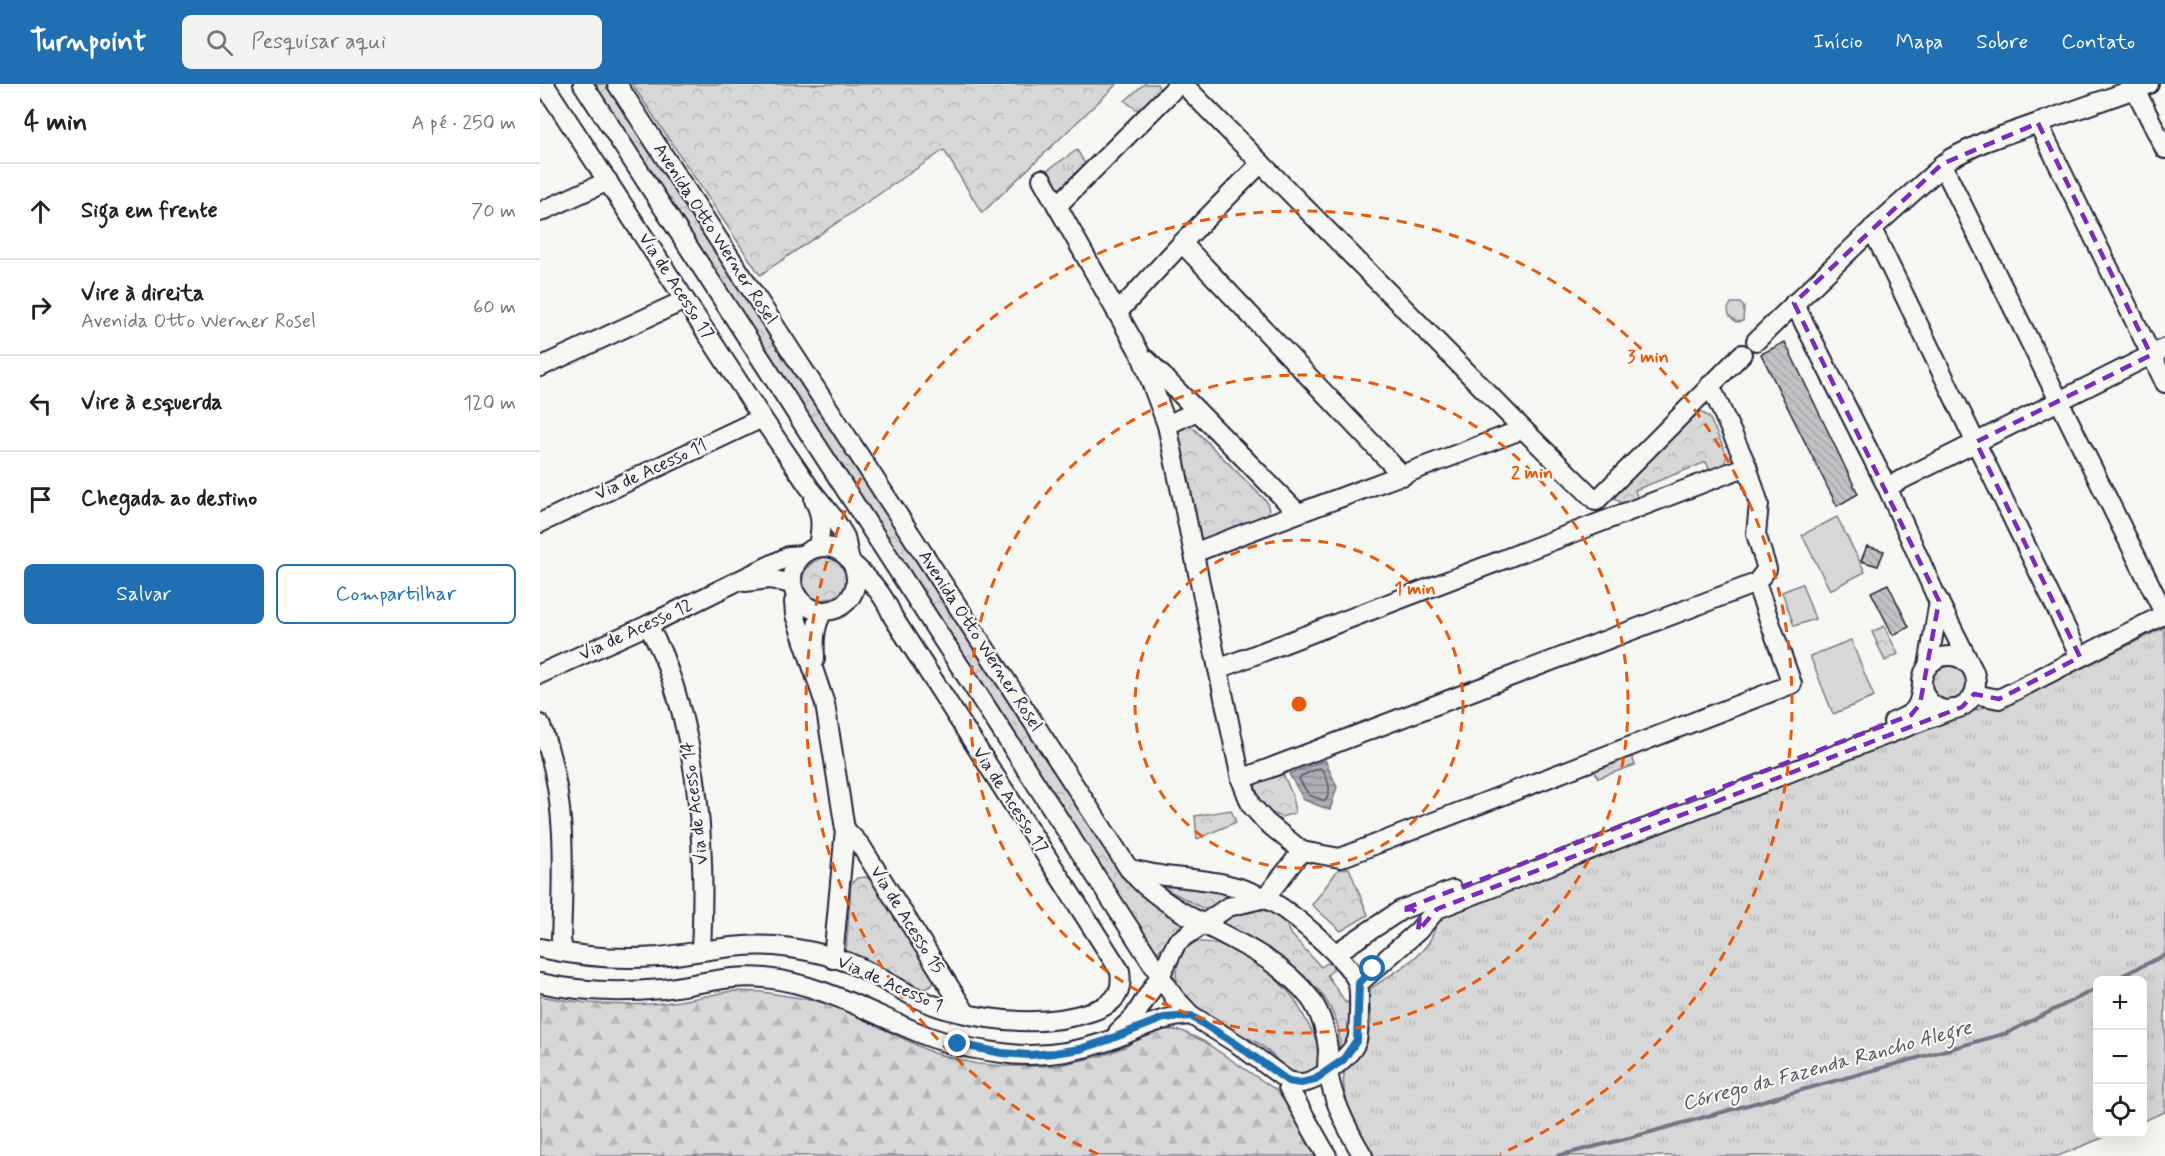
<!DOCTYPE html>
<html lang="pt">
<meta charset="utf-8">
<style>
body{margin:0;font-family:Mynerve,sans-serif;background:#f2f2f2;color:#202124}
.controls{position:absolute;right:18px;bottom:18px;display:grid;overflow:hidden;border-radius:9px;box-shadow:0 6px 24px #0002}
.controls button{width:54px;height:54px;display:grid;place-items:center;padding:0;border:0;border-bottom:2px solid #e0e0e0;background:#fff;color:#202124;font:30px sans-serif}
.stop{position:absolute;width:18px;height:18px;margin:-14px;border:4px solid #1f6fb2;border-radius:50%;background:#fff}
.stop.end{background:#1f6fb2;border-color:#fff;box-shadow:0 2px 6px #0008}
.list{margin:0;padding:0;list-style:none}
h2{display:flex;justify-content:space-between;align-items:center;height:78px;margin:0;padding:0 24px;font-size:26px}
h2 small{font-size:20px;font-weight:400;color:#757577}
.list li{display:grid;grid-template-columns:39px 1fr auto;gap:18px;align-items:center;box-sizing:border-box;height:96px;padding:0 24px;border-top:2px solid #e0e0e0}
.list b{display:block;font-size:22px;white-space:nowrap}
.list p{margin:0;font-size:20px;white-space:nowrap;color:#757577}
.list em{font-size:20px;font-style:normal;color:#757577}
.actions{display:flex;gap:12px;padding:18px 24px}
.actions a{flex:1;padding:14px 0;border:2px solid #1f6fb2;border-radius:9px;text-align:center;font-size:21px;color:#1f6fb2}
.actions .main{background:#1f6fb2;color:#fff}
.icon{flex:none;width:33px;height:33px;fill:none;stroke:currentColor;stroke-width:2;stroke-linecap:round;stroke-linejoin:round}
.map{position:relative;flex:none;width:1625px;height:1072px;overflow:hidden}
header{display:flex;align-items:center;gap:36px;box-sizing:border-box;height:84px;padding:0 30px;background:#1f6fb2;color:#fff}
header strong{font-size:28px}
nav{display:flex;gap:33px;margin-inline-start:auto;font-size:21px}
.search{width:420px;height:54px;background:#f2f2f2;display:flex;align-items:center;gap:15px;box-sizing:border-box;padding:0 21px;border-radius:9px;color:#757577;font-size:22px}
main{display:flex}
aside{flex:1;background:#fff}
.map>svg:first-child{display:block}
.grass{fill:url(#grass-tufts);stroke:#7c7c89;stroke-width:1.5}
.forest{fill:url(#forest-firs);stroke:#7c7c89;stroke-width:1.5}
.park{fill:url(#park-crowns);stroke:#7c7c89;stroke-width:1.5}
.pitch{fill:#d7d7d7;stroke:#7c7c89;stroke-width:1.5}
.water{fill:url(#water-rules);stroke:#757583;stroke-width:1.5}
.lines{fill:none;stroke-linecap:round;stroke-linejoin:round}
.shore{stroke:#5a5a6b;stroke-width:1.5}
.stream{stroke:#757583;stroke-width:4}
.building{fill:url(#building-back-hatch);stroke:#22223b;stroke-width:1.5}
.minor-casing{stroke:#22223b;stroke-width:22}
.minor{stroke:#f6f6f2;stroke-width:18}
.route{stroke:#1f6fb2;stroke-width:8}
.marked{fill:none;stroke:#7b2cbf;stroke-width:4.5;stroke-dasharray:12 8;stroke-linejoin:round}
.ring{fill:none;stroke:#e8590c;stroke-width:3;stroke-dasharray:10 8}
.labels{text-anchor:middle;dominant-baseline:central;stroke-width:4.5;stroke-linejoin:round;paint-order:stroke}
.street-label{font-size:18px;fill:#22223b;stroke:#f6f6f2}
.water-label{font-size:20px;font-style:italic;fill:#535365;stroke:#f6f6f2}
.centre{fill:#e8590c;stroke:#f6f6f2;stroke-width:3}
.ring-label{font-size:18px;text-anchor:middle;font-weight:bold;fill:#e8590c;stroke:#f6f6f2;stroke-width:4.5;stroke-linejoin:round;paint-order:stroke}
</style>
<header>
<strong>Turnpoint</strong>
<div class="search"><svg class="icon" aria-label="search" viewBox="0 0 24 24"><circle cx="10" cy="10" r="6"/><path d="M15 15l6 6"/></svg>Pesquisar aqui</div>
<nav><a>Início</a><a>Mapa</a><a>Sobre</a><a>Contato</a></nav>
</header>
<main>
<aside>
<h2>4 min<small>A pé · 250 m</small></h2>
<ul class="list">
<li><svg class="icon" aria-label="ahead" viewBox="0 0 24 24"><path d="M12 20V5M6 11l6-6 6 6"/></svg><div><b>Siga em frente</b></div><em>70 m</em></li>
<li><svg class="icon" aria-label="right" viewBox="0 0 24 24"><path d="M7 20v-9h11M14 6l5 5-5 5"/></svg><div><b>Vire à direita</b><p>Avenida Otto Werner Rosel</p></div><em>60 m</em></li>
<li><svg class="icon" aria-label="left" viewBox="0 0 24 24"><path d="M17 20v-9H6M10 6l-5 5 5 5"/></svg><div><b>Vire à esquerda</b></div><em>120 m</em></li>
<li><svg class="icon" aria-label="arrive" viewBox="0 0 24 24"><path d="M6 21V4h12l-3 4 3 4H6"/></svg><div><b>Chegada ao destino</b></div></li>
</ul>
<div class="actions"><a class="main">Salvar</a><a>Compartilhar</a></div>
</aside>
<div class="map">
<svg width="1625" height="1072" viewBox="0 0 1625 1072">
<defs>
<pattern id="grass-tufts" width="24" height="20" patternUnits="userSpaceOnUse" patternTransform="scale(1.5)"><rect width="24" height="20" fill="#d7d7d7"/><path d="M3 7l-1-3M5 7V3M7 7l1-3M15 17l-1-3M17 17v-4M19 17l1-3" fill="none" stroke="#b8b8b9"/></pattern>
<pattern id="forest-firs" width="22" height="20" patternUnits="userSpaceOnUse" patternTransform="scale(1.5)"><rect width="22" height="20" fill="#d7d7d7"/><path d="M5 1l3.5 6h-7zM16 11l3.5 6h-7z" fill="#b8b8b9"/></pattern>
<pattern id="park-crowns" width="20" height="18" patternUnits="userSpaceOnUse" patternTransform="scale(1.5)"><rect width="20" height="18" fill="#d7d7d7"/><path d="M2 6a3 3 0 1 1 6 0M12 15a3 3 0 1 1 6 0" fill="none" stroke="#b8b8b9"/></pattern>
<pattern id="water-rules" width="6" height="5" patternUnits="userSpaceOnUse" patternTransform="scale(1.5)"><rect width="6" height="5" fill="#adadb3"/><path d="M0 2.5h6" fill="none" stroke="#8c8c93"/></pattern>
<pattern id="building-back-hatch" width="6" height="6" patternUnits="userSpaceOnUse" patternTransform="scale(1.5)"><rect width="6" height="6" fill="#c2c2c4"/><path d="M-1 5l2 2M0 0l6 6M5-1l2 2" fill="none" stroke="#a6a6a9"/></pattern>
</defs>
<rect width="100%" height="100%" fill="#f6f6f2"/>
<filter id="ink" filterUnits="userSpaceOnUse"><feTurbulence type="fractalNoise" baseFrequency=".0167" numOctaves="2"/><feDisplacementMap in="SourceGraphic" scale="12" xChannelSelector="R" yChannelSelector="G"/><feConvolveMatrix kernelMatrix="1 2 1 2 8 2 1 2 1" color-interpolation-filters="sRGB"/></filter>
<g filter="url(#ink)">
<!-- grass -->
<g class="grass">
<path d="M604 0H617L620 7 600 28 585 17Z"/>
<path d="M537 66 548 85 518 106 506 87Z"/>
<path d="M1625 543V1028L1603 1037 1602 896H1558V1050H1572L1518 1072H834C821 1052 797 1010 805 986 809 972 825 961 829 946 834 932 827 920 830 905 847 893 878 876 889 858 895 848 895 838 904 829L1447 622 1461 624Z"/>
<circle cx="1409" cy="599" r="18"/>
<path d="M1091 670 1095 681 1058 694 1053 683Z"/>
</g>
<!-- forest -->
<path class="forest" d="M194 907 222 908 273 916 300 924 393 969 437 980 462 982H515L561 972 587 962 602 951 623 945 642 947 663 957 736 1006 759 1036 778 1072H0V912C41 920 84 923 125 919 148 917 171 910 194 907Z"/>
<!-- park -->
<g class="park">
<path d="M50 0H69L618 823 641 838 642 840 615 871Z"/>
<path d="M92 0H577L442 129 404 66 220 191Z"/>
<path d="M1191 219H1200L1204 223 1203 237 1196 238 1189 231 1188 225Z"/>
<path d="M1158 326 1169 333 1187 371 1184 381 1170 387 1166 378 1095 406 1098 416 1082 419 1076 416 1073 409Z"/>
<path d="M646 341 653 344 727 418 729 427 727 431 666 457 656 451 634 346Z"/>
<path d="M286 472C318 471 315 521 275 515L264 506C258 489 270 477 286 472Z"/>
<path d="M1344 542 1358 570 1345 577 1332 548Z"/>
<path d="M743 690 752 710 755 729 741 733 728 727 715 711 716 699Z"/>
<path d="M691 726 696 738 657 755 655 732Z"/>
<path d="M809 784 828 831 801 847 772 821 798 786Z"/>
<path d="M326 793 334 798 395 897 391 902 380 907 310 874 306 868 311 800 317 794Z"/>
<path d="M619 799 683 805 686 811 682 818 664 825 620 802Z"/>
<path d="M713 825C728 827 746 829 749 848L781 883 787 879 793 881V886L787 891 806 919 810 917 815 953 798 970C805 946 789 916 772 899 765 891 755 885 746 879 725 863 704 846 678 840L685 832Z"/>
<path d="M654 858C690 855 723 882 747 906 756 915 761 927 767 938 772 947 778 958 780 968 780 974 779 981 778 987L773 991 749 989C739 977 729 966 716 958 709 954 701 952 694 949 672 937 626 909 638 880 641 870 645 864 654 858Z"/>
</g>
<!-- pitch -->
<g class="pitch">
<path d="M1297 433 1325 488 1290 506 1262 451Z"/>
<path d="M1262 500 1275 535 1254 542 1242 508Z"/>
<path d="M1311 556 1334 613 1293 630 1270 572Z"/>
</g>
<!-- water -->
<path class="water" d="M785 676 797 703 790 726 764 716 749 690Z"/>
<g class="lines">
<!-- shore -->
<path class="shore" d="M780 684 783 686C788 697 793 707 785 717L769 711 759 695 761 692Z"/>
<!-- stream -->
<g class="stream">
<path d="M1573 896 1625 871"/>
<path d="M1017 1072 1089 1054 1467 949 1558 904"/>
</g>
</g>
<!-- building -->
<g class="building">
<path d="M1245 258 1318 410 1297 422 1221 270Z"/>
<path d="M1327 462 1344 467 1338 482 1321 477Z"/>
<path d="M1348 500 1369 543 1353 551 1331 508Z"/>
</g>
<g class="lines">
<defs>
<g id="minor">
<path d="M4 0 222 334 269 403 293 433 305 453 309 473"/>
<path d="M43 0 634 913 651 931 699 961 748 997V1003L787 1072"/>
<path d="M77 0 589 785C595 791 601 799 608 804 658 847 729 861 770 914 781 929 786 947 788 965 788 973 786 981 788 988 793 1018 808 1047 823 1072"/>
<path d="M643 0 983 345 1056 417 1202 270"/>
<path d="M1595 5 1625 65"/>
<path d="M1498 39 1625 299"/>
<path d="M1402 80 1625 531"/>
<path d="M502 95 601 271 627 341 701 695 711 721 726 738 762 767 800 774 1252 600 1216 499 1227 485 1216 450 1219 420 1207 382 1170 301"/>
<path d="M517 122 639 0"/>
<path d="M0 128 68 97"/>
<path d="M1332 145 1540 573"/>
<path d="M642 159 863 392"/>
<path d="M1254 219 1347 403 1396 512 1434 588"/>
<path d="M577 229 642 159 721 79"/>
<path d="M1216 257 1332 145 1411 74 1444 58 1609 0"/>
<path d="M607 276 757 428"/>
<path d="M0 283 145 216"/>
<path d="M627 341 657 327"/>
<path d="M1347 403 1625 264"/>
<path d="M274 416C283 432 281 445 278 463"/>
<path d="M0 439 222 334"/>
<circle cx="284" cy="495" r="32"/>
<path d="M654 469C763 426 873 388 983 345"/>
<path d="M205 498 230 495 252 500"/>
<path d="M257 513 254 518 255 531 285 620 305 745 293 875"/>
<path d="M108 541C113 552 120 563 124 574 160 667 166 768 161 867"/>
<circle cx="1409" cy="599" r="27"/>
<path d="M275 575C274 557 274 543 283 527"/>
<path d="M1388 582 1399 517"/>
<path d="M678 585 1207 382"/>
<path d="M0 590 108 541 249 472 262 471"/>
<path d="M1434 610 1459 615 1625 530"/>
<path d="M1353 638C1376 629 1379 625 1382 601"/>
<path d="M0 640C27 708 24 782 21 855L23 868"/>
<path d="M701 695 1216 499"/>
<path d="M305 745 321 762 426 929"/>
<path d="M589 785C601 787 613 790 625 792 666 796 697 798 734 819 753 830 815 881 818 901 820 908 819 949 817 956 812 972 778 998 761 999 757 999 752 998 748 997"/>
<path d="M0 864C37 872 80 876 118 873 157 869 195 859 235 862 263 865 293 871 319 883 348 897 377 918 409 926 455 938 507 943 553 927 562 924 573 919 578 909 581 902 581 894 580 887L353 533C344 511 332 498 315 482"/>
<path d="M796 869 861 826 913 806"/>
<path d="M0 899C41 908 80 909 122 905 157 901 190 890 225 894 284 900 333 931 387 952 410 961 438 966 462 969 496 974 532 969 565 958 596 947 617 933 651 931"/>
<path d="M819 899 878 847 897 825 1413 625"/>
<path d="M578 948 594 933 620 892 637 858 688 823 725 814 762 767"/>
</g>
</defs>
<!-- minor casing -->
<use href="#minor" class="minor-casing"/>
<!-- minor -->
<use href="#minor" class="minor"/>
</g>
</g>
<g class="lines" filter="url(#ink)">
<!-- route -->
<path class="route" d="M418 960 462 969 489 971 514 969 540 965 565 957 624 934 651 932 699 962 748 997 761 999 774 996 803 976 817 956 819 899 833 885"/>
</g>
<!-- marked area -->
<path class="marked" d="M1498 39 1611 271 1436 358 1540 573 1459 615 1434 610 1422 623 897 825 878 847 880 831 872 825 861 826 1371 631 1380 620 1399 517 1254 219 1402 80Z"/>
<!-- distance rings -->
<g class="ring">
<circle cx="759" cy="620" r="164"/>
<circle cx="759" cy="620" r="329"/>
<path d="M558 1070A493 493 0 1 1 960 1070"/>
</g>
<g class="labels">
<!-- street labels -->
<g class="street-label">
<text transform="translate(175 150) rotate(57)">Avenida Otto Werner Rosel</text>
<text transform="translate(136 202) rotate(57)">Via de Acesso 17</text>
<text transform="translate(111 386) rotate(-25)">Via de Acesso 11</text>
<text transform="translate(96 546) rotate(-25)">Via de Acesso 12</text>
<text transform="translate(440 557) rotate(57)">Avenida Otto Werner Rosel</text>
<text transform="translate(470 716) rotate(57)">Via de Acesso 17</text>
<text transform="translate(155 719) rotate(-97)">Via de Acesso 14</text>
<text transform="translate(367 836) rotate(58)">Via de Acesso 15</text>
<text transform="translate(350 900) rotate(24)">Via de Acesso 1</text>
</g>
<!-- water labels -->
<g class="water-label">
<text transform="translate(1287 982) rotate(-15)">Córrego da Fazenda Rancho Alegre</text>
</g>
</g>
<circle cx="759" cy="620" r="9" class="centre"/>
<g class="ring-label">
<text x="1108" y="278">3 min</text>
<text x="992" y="394">2 min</text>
<text x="875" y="510">1 min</text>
</g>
</svg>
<div class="controls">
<button>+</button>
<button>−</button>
<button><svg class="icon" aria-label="locate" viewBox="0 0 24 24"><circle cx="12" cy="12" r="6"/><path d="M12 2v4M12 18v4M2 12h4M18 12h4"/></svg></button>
</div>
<div class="stop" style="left:833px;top:885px"></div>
<div class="stop end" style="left:418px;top:960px"></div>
</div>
</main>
